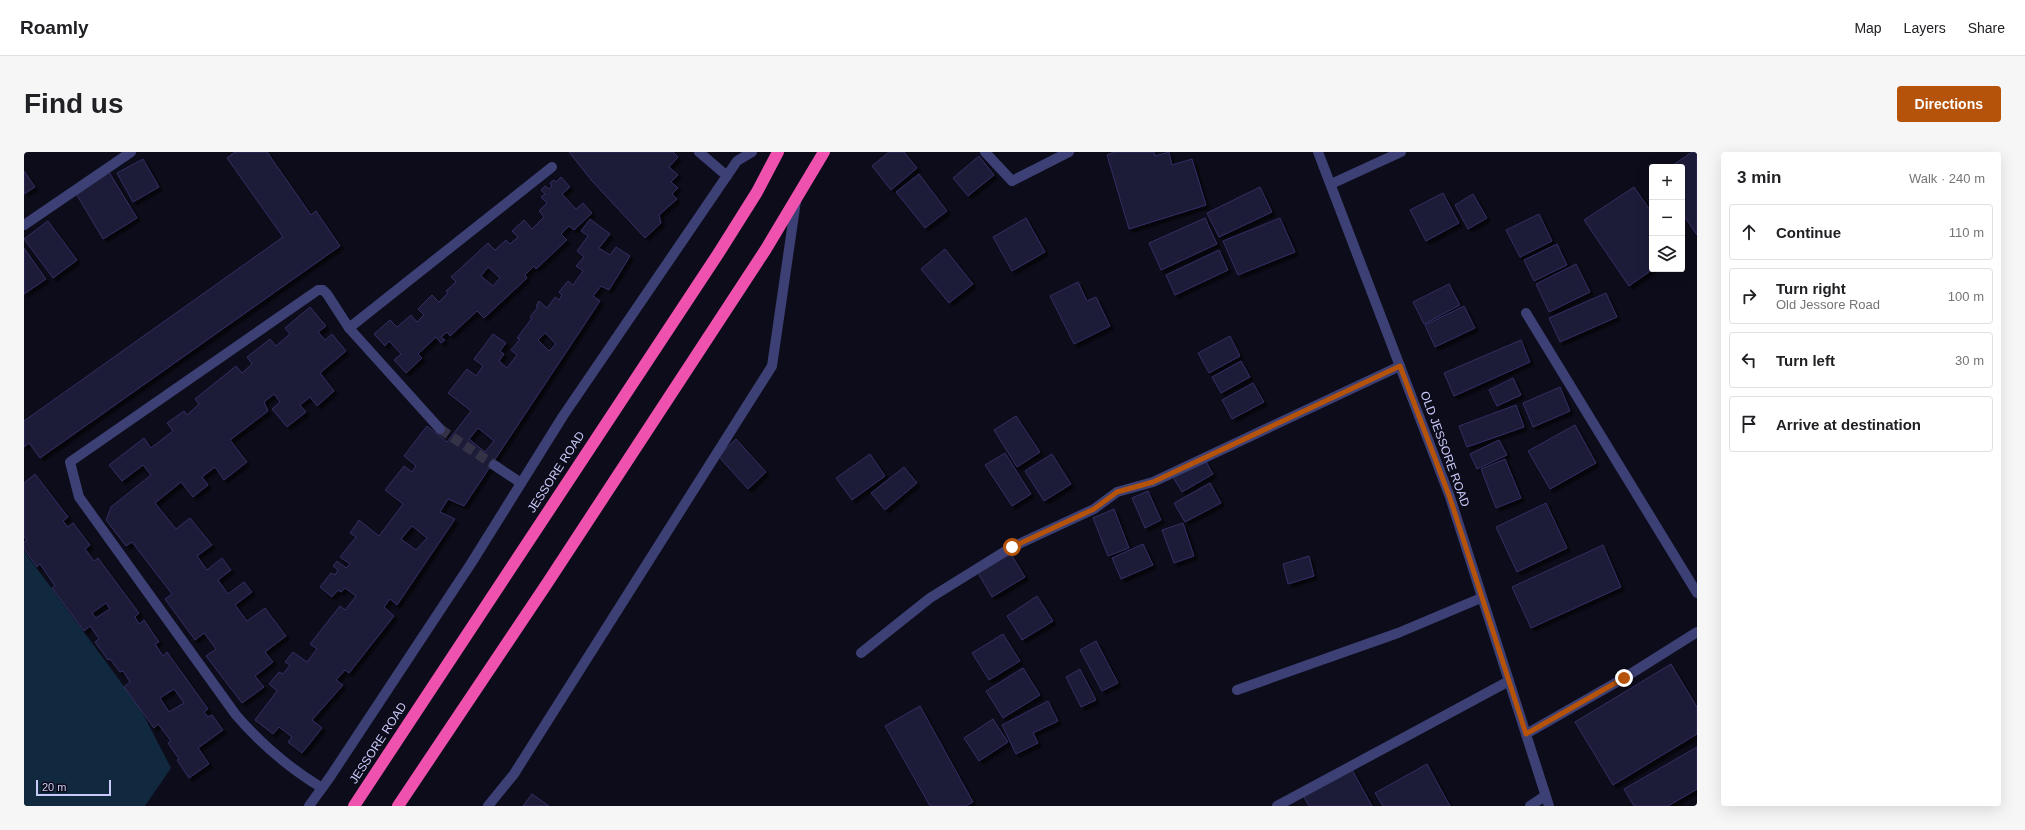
<!DOCTYPE html>
<meta charset="utf-8">
<style>
body{margin:0;font-family:Arial,sans-serif;background:#f6f6f6;color:#202124}
.controls{position:absolute;right:12px;top:12px;display:grid;overflow:hidden;border-radius:4px;box-shadow:0 4px 16px #0002}
.controls button{width:36px;height:36px;display:grid;place-items:center;padding:0;border:0;border-bottom:1px solid #e0e0e0;background:#fff;color:#202124;font:20px sans-serif}
.scale{position:absolute;left:12px;bottom:10px;width:75px;box-sizing:border-box;padding-left:4px;border:2px solid #cacafa;border-top:0;font-size:11px;line-height:14px;white-space:nowrap;color:#cacafa;-webkit-text-stroke:3px #0d0c1a;paint-order:stroke}
.stop{position:absolute;width:12px;height:12px;margin:-9px;border:3px solid #b45309;border-radius:50%;background:#fff}
.stop.end{background:#b45309;border-color:#fff;box-shadow:0 1px 4px #0008}
.list{margin:0;padding:0;list-style:none}
h2{display:flex;justify-content:space-between;align-items:center;height:52px;margin:0;padding:0 16px;font-size:17px}
h2 small{font-size:13px;font-weight:400;color:#757577}
.list li{display:grid;grid-template-columns:26px 1fr auto;gap:12px;align-items:center;box-sizing:border-box;height:56px;margin:0 8px 8px;padding:0 8px;border:1px solid #e0e0e0;border-radius:4px}
.list b{display:block;font-size:15px;white-space:nowrap}
.list p{margin:0;font-size:13px;white-space:nowrap;color:#757577}
.list em{font-size:13px;font-style:normal;color:#757577}
.icon{flex:none;width:22px;height:22px;fill:none;stroke:currentColor;stroke-width:2;stroke-linecap:round;stroke-linejoin:round}
.map{position:relative;flex:none;width:1673px;height:654px;overflow:hidden;border-radius:4px}
header{display:flex;align-items:center;gap:24px;box-sizing:border-box;height:56px;padding:0 20px;background:#fff;border-bottom:1px solid #e0e0e0}
header strong{font-size:19px}
nav{display:flex;gap:22px;margin-inline-start:auto;font-size:14px}
.intro{display:flex;align-items:center;justify-content:space-between;box-sizing:border-box;height:96px;padding:0 24px}
h1{margin:0;font-size:28px}
.button{padding:10px 18px;border-radius:4px;background:#b45309;color:#fff;font-size:14px;font-weight:700}
main{display:flex;gap:24px;padding:0 24px}
aside{flex:1;background:#fff;border-radius:4px;box-shadow:0 4px 16px #0002}
.map>svg:first-child{display:block}
.water{fill:#11293e}
.building{fill:#1d1a39;stroke:#332e63;fill-rule:evenodd;filter:url(#shadow)}
.lines{fill:none;stroke-linecap:round;stroke-linejoin:round}
.minor-tunnel{stroke:#333247;stroke-width:10;stroke-dasharray:10 5;stroke-linecap:butt}
.minor{stroke:#3c4075;stroke-width:10}
.highway{stroke:#ee51ae;stroke-width:12}
.route{stroke:#b45309;stroke-width:5}
.labels{text-anchor:middle;dominant-baseline:central;stroke-width:3;stroke-linejoin:round;paint-order:stroke}
.street-label{font-size:12px;fill:#cacafa;stroke:#0d0c1a}
</style>
<header>
<strong>Roamly</strong>
<nav><a>Map</a><a>Layers</a><a>Share</a></nav>
</header>
<div class="intro"><h1>Find us</h1><a class="button">Directions</a></div>
<main>
<div class="map">
<svg width="1673" height="654" viewBox="0 0 1673 654">
<defs>
<filter id="shadow"><feDropShadow dx="3.5" dy="3.5" stdDeviation="1" flood-color="#0009"/></filter>
</defs>
<rect width="100%" height="100%" fill="#0d0c1a"/>
<!-- water -->
<path class="water" d="M0 399 116 556 147 616 121 654H0Z"/>
<!-- building -->
<g class="building">
<path d="M211 0H243L287 63 292 59 316 94 16 306 5 291 0 295V269L259 85 203 6Z"/>
<path d="M545 0H649L654 5 645 15 654 23 647 30 654 36 648 42 653 47 635 63 637 71 621 86 568 29Z"/>
<path d="M865 0H880L893 16 867 38 848 14Z"/>
<path d="M1091 0H1130L1131 4 1145 0 1148 13 1168 7 1182 53 1105 77 1083 3Z"/>
<path d="M1668 0H1673V83L1658 61V15H1646Z"/>
<path d="M955 4 970 23 944 44 929 26Z"/>
<path d="M119 7 135 35 109 50 93 21Z"/>
<path d="M0 19 11 35 0 42Z"/>
<path d="M85 20 113 66 79 87 51 40Z"/>
<path d="M895 22 923 59 901 76 872 40Z"/>
<path d="M537 25 546 35 538 42 552 57 559 51 568 61 550 78 545 74 537 82 543 88 512 117 510 114 501 123 503 126 460 166 453 159 426 184 423 180 417 185 421 188 417 191 412 185 394 202 398 206 382 221 370 208 377 202 365 189 361 194 350 182 366 168 373 175 387 163 393 170 400 163 394 157 408 143 415 150 424 141 422 139 432 130 427 125 464 91 471 98 482 88 486 92 494 85 488 79 500 68 508 77 520 65 515 59 523 51 517 45 521 42 517 38 521 34 525 37 528 34 526 31 530 28 532 30ZM464 115 476 126 469 134 457 124Z"/>
<path d="M1236 35 1248 60 1195 85 1183 61Z"/>
<path d="M1610 35 1628 61 1629 117 1605 134 1560 68Z"/>
<path d="M1419 41 1435 71 1402 89 1386 58Z"/>
<path d="M1449 42 1463 66 1444 77 1431 53Z"/>
<path d="M1515 62 1528 89 1496 105 1482 78Z"/>
<path d="M1002 66 1021 100 988 119 969 85Z"/>
<path d="M1181 66 1193 92 1137 118 1125 91Z"/>
<path d="M1256 66 1271 100 1214 123 1199 89Z"/>
<path d="M566 67 586 82 575 96 586 103 592 95 606 104 585 138 577 134 569 144 576 149 440 354 424 347 416 360 431 367 373 453 366 447 360 455 370 464 325 521 321 518 312 528 319 533 288 568 298 576 278 601 264 590 268 585 255 575 249 582 231 568 253 539 245 532 255 520 259 522 266 513 261 510 269 500 283 510 293 497 286 492 316 454 321 458 332 444 321 436 317 440 314 438 308 445 296 435 307 421 311 423 314 418 309 414 313 409 322 416 326 412 316 405 332 385 326 381 335 368 355 384 379 352 361 338 380 314 388 320 392 314 380 304 403 274 423 290 447 259 424 241 443 217 452 224 459 214 450 207 469 182 482 191 476 199 480 202 475 209 483 216 493 203 487 198 496 187 493 186 508 166 506 165 514 155 512 154 515 149 523 156 531 145 535 148 538 143 535 140 544 129 549 133 559 119 552 114 560 105 553 99 564 84 557 79ZM521 181 532 192 525 199 514 188ZM454 276 470 289 461 300 445 287ZM388 374 403 386 392 398 377 387Z"/>
<path d="M24 69 53 108 29 126 0 87Z"/>
<path d="M1533 92 1543 113 1510 129 1500 108Z"/>
<path d="M0 96 22 127 0 142Z"/>
<path d="M921 97 949 132 925 151 897 117Z"/>
<path d="M1195 98 1204 118 1151 143 1142 123Z"/>
<path d="M1552 112 1566 140 1525 160 1512 132Z"/>
<path d="M1054 130 1063 149 1072 145 1086 174 1050 192 1026 144Z"/>
<path d="M1425 132 1436 153 1400 172 1389 150Z"/>
<path d="M1582 141 1593 165 1536 190 1525 166Z"/>
<path d="M1440 154 1451 176 1411 195 1401 173Z"/>
<path d="M286 155 302 174 294 180 301 188 308 182 322 199 296 221 310 239 293 254 286 245 276 253 282 260 263 275 248 257 256 250 250 242 240 250 244 259 206 288 223 310 200 328 191 315 178 325 184 333 169 345 157 330 131 351 152 377 166 366 188 393 173 404 183 418 198 406 207 418 194 428 204 442 220 430 228 440 211 453 223 469 241 456 262 484 241 500 249 510 231 524 240 535 218 551 182 504 192 497 180 481 171 488 141 447 148 442 108 390 102 394 82 368 87 355 127 323 119 313 98 329 85 313 120 286 127 296 149 279 143 271 160 259 163 263 175 252 171 247 212 214 218 221 228 212 223 205 246 187 252 194 266 182 261 176Z"/>
<path d="M1206 184 1216 204 1185 221 1174 201Z"/>
<path d="M1497 188 1506 210 1430 244 1420 221Z"/>
<path d="M1217 209 1226 225 1197 241 1188 225Z"/>
<path d="M1489 226 1497 243 1473 254 1465 238Z"/>
<path d="M1229 231 1240 250 1208 267 1198 248Z"/>
<path d="M1536 235 1546 259 1509 275 1499 251Z"/>
<path d="M1492 253 1500 275 1443 295 1435 274Z"/>
<path d="M992 264 1016 300 993 315 970 278Z"/>
<path d="M1551 273 1572 311 1526 337 1504 299Z"/>
<path d="M712 287 742 320 724 337 694 304Z"/>
<path d="M1475 288 1483 303 1453 317 1446 302Z"/>
<path d="M981 301 1007 342 988 354 961 313Z"/>
<path d="M846 302 861 324 828 348 812 326Z"/>
<path d="M1028 302 1047 332 1020 349 1001 319Z"/>
<path d="M1180 306 1189 322 1158 340 1149 325Z"/>
<path d="M1481 307 1497 346 1472 356 1457 317Z"/>
<path d="M880 315 893 331 861 358 847 341Z"/>
<path d="M11 322 44 365 39 369 44 375 49 371 66 393 61 397 70 409 74 406 115 461 111 465 115 472 120 468 135 490 131 492 139 504 143 500 184 557 180 560 184 565 188 563 199 578 174 596 185 612 165 626 153 608 155 607 144 591 147 589 134 572 130 576 100 535 106 530 99 519 96 520 86 507 84 508 71 490 75 487 66 474 60 479 28 436 31 434 16 412 13 415 0 397V390L3 388 0 385V331ZM82 451 86 457 72 466 68 461ZM150 537 160 551 145 560 136 546Z"/>
<path d="M1186 331 1197 351 1161 370 1150 351Z"/>
<path d="M1124 339 1137 368 1121 376 1108 346Z"/>
<path d="M1522 351 1543 396 1493 420 1472 375Z"/>
<path d="M1090 357 1105 396 1084 404 1069 366Z"/>
<path d="M1159 371 1170 404 1150 411 1138 378Z"/>
<path d="M1119 392 1129 413 1097 427 1088 406Z"/>
<path d="M1579 393 1597 435 1507 476 1488 435Z"/>
<path d="M987 402 1001 425 968 445 954 421Z"/>
<path d="M1285 404 1290 424 1264 432 1259 412Z"/>
<path d="M1013 444 1029 469 998 488 983 464Z"/>
<path d="M979 482 996 509 965 528 948 501Z"/>
<path d="M1072 489 1094 531 1078 539 1056 498Z"/>
<path d="M1647 512 1673 555V582L1589 633 1551 570Z"/>
<path d="M999 516 1016 543 979 566 962 539Z"/>
<path d="M1056 517 1072 548 1057 555 1042 525Z"/>
<path d="M1024 549 1034 569 1009 581 1014 591 992 602 978 573Z"/>
<path d="M896 554 949 650 942 654H906L861 574Z"/>
<path d="M969 567 984 590 955 609 940 586Z"/>
<path d="M1673 595V637L1644 654H1610L1600 637Z"/>
<path d="M1403 612 1426 654H1359L1351 641Z"/>
<path d="M1327 616 1348 654H1285L1279 643Z"/>
<path d="M508 642 525 654H499Z"/>
</g>
<g class="lines">
<!-- minor-tunnel -->
<path class="minor-tunnel" d="M416 277 470 313"/>
<!-- minor -->
<g class="minor">
<path d="M675 0 703 24"/>
<path d="M961 0 988 29 1045 0"/>
<path d="M1294 0 1426 345 1525 654"/>
<path d="M1307 32 1377 0"/>
<path d="M0 73 107 0"/>
<path d="M1502 161 1673 441"/>
<path d="M325 176 416 277"/>
<path d="M470 313 497 331"/>
<path d="M837 501 906 446 988 395 1070 357 1093 340 1129 330 1376 214"/>
<path d="M1213 538 1374 481 1457 446"/>
<path d="M1502 582 1600 526 1673 480"/>
<path d="M298 636C265 616 237 592 212 563L55 345 46 310 294 138H299L303 142 325 176 528 15"/>
<path d="M285 654 306 625 448 410 539 264 713 9 728 0"/>
<path d="M464 654 490 622 748 214 772 49"/>
<path d="M1253 654 1485 529"/>
<path d="M1506 654 1521 644"/>
</g>
<!-- highway -->
<g class="highway">
<path d="M330 654 694 102 733 40 754 0"/>
<path d="M374 654 524 430 742 97 800 0"/>
</g>
</g>
<g class="lines">
<!-- route -->
<path class="route" d="M988 395 1070 357 1093 340 1129 330 1376 214 1426 346 1502 582 1600 526"/>
</g>
<g class="labels">
<!-- street labels -->
<g class="street-label">
<text transform="translate(1421 297) rotate(70)">OLD JESSORE ROAD</text>
<text transform="translate(532 320) rotate(-57)">JESSORE ROAD</text>
<text transform="translate(354 591) rotate(-57)">JESSORE ROAD</text>
</g>
</g>
</svg>
<div class="controls">
<button>+</button>
<button>−</button>
<button><svg class="icon" aria-label="layers" viewBox="0 0 24 24"><path d="M12 4l9 5-9 5-9-5zM3 14l9 5 9-5"/></svg></button>
</div>
<div class="scale">20 m</div>
<div class="stop" style="left:988px;top:395px"></div>
<div class="stop end" style="left:1600px;top:526px"></div>
</div>
<aside>
<h2>3 min<small>Walk · 240 m</small></h2>
<ul class="list">
<li><svg class="icon" aria-label="ahead" viewBox="0 0 24 24"><path d="M12 20V5M6 11l6-6 6 6"/></svg><div><b>Continue</b></div><em>110 m</em></li>
<li><svg class="icon" aria-label="right" viewBox="0 0 24 24"><path d="M7 20v-9h11M14 6l5 5-5 5"/></svg><div><b>Turn right</b><p>Old Jessore Road</p></div><em>100 m</em></li>
<li><svg class="icon" aria-label="left" viewBox="0 0 24 24"><path d="M17 20v-9H6M10 6l-5 5 5 5"/></svg><div><b>Turn left</b></div><em>30 m</em></li>
<li><svg class="icon" aria-label="arrive" viewBox="0 0 24 24"><path d="M6 21V4h12l-3 4 3 4H6"/></svg><div><b>Arrive at destination</b></div></li>
</ul>
</aside>
</main>
